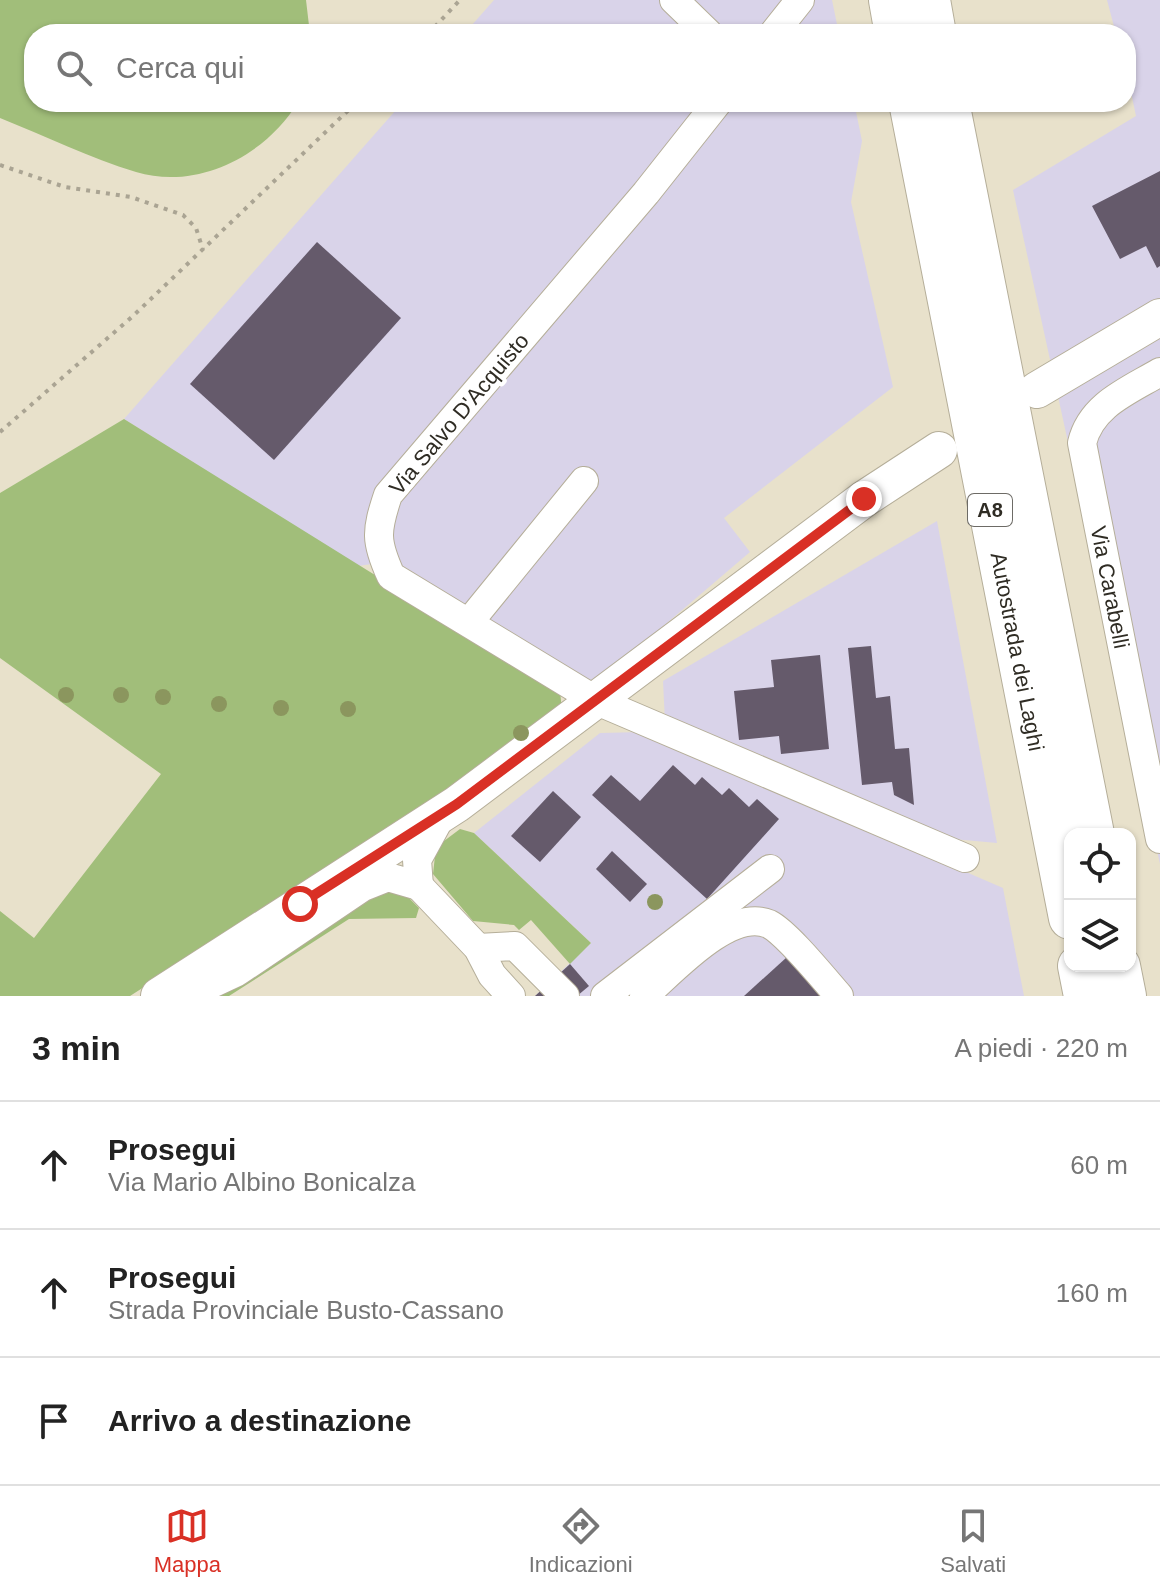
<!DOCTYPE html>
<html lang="it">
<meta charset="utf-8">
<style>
body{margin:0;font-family:Arial,sans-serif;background:#f2f2f2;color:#222}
.controls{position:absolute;right:24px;bottom:24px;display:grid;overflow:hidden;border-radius:16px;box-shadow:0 2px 6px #0004}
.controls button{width:72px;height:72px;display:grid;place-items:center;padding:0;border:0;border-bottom:2px solid #e0e0e0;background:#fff;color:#222;font:40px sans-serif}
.stop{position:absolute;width:24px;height:24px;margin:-18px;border:6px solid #d93025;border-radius:50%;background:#fff}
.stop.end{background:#d93025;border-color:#fff;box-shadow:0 2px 8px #0008}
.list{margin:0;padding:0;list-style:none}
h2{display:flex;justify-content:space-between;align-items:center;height:104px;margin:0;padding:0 32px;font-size:34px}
h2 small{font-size:26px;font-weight:400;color:#767676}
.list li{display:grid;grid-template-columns:52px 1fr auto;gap:24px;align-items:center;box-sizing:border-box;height:128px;padding:0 32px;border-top:2px solid #e0e0e0}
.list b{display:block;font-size:30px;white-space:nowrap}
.list p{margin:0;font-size:26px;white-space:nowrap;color:#767676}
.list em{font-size:26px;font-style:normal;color:#767676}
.icon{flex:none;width:44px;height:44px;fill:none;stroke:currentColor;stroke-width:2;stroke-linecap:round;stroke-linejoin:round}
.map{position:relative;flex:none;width:1160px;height:996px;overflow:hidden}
.search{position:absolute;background:#fff;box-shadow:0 2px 6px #0004;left:24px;right:24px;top:24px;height:88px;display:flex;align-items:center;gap:20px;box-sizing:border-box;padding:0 28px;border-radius:32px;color:#767676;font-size:30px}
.sheet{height:488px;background:#fff}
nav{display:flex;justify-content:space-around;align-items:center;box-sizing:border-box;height:112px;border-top:2px solid #e0e0e0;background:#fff;font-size:22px;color:#767676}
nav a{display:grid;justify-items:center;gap:4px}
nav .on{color:#d93025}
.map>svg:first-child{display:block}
.industrial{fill:#d9d3e9}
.green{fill:#a1be7a}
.building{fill:#655a6b}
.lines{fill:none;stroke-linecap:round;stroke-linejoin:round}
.minor-casing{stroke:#b5ae99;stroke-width:30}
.major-casing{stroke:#b5ae99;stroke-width:38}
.highway-casing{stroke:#b5ae99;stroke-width:44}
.path{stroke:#aaa493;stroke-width:4;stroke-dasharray:4 6;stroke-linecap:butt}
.minor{stroke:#fff;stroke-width:28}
.major{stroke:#fff;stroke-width:36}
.highway{stroke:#fff;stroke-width:42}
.tree{fill:#8b965e}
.route{stroke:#d93025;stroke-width:10}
.labels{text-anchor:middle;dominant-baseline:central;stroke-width:8;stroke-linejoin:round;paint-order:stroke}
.shield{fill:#fff;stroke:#6d6b66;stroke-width:2}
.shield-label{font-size:20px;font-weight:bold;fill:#2f2c24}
.street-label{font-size:22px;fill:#2f2c24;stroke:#fff}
</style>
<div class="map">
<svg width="1160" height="996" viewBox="0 0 1160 996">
<rect width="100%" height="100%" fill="#e8e1cb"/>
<!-- industrial -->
<g class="industrial">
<path d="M494 0H832L839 34H464Z"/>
<path d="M1107 0H1160V864L1013 190 1136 116 1126 69V34H1116Z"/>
<path d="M403 102H854L862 141 851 202 893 387 724 518 750 552 598 682 577 676 395 561 357 566 124 419Z"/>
<path d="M937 521 997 843 953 839 665 722 663 681Z"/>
<path d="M642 732 1003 888 1024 996H535L591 943 474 833 600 733Z"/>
</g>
<!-- green -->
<g class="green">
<path d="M0 0H306L310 34H34V102H298C267 154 199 191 136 172 90 158 45 136 0 118Z"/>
<path d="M124 419 560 690 562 712 455 788 130 996H0V911L34 938 161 774 0 658V493Z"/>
<path d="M460 829 474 833 591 943 570 964 531 920 519 930 514 925 473 921 433 874 436 847Z"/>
<path d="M393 890 407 896 419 908 416 918 349 919 229 996H206L361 898Z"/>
</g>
<!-- building -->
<g class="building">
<path d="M1160 171V266L1157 268 1146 246 1120 259 1092 206Z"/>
<path d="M317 242 401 318 274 460 190 384Z"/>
<path d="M871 646 876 698 890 696 895 749 909 748 914 805 894 795 892 782 862 785 848 648Z"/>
<path d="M820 655 829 749 781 754 779 736 739 740 734 691 774 687 771 660Z"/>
<path d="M673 765 695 785 702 777 722 795 729 788 749 807 757 799 779 819 707 899 592 795 611 775 640 801Z"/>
<path d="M553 791 581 817 540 862 511 836Z"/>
<path d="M612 851 647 884 630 902 596 869Z"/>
<path d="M787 957 822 996H744Z"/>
<path d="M570 964 589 986 577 996H535Z"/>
</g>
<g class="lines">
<defs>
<g id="minor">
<path d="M674 0 709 34"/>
<path d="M773 34 800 0"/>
<path d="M718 102 646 193 388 495C376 531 375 541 391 576L597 701 965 858"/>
<path id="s1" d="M1160 372C1128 391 1091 405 1082 443L1160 839"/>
<path d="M470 621 584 481"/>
<path d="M419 886 478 948 492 975 511 996"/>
<path d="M478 948 515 946 565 996"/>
<path d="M172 991 203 988 237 972 363 887 388 877 419 886 417 860 440 818"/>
<path d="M605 996 770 869"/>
<path d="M644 996C671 973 729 907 769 924 787 933 824 979 839 996"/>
</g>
<g id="major">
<path d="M1037 390 1160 317"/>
<path d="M159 996 457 804 864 499 939 450"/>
</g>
<g id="highway">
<path d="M890 0 896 34"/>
<path d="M929 0 935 34"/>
<path id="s2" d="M910 102 1070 918"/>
<path d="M948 102 1093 834"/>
<path d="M1079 966 1085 996"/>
<path d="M1119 966 1125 996"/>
</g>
</defs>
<!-- minor casing -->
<use href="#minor" class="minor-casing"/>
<!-- major casing -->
<use href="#major" class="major-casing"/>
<!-- highway casing -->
<use href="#highway" class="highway-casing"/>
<!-- path -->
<g class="path">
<path d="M428 34 460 0"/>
<path d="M0 165 65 187 131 197 183 215 196 228 203 250"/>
<path d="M0 432 133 316 357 102"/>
</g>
<!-- minor -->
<use href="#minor" class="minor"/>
<!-- major -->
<use href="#major" class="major"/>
<!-- highway -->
<use href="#highway" class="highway"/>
</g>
<!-- trees -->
<g class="tree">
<circle cx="66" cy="695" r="8"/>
<circle cx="121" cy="695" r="8"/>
<circle cx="163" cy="697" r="8"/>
<circle cx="219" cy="704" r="8"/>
<circle cx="281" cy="708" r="8"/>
<circle cx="348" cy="709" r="8"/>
<circle cx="521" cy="733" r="8"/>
<circle cx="655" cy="902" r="8"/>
</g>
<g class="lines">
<!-- route -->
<path class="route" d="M300 904 457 804 864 499"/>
</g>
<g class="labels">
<!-- shield labels -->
<rect class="shield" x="968" y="494" width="44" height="32" rx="6"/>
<g class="shield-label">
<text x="990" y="510">A8</text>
</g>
<!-- street labels -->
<g class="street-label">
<text transform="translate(459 414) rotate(-50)">Via Salvo D'Acquisto</text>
<text stroke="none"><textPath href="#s1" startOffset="256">Via Carabelli</textPath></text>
<text stroke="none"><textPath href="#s2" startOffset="560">Autostrada dei Laghi</textPath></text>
</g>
</g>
</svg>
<div class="controls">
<button><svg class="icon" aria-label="locate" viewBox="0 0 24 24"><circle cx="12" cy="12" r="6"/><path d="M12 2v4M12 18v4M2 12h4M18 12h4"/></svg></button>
<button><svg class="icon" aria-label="layers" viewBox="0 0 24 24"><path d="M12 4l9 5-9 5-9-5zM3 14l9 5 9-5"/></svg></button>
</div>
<div class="stop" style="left:300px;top:904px"></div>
<div class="stop end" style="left:864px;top:499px"></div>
<div class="search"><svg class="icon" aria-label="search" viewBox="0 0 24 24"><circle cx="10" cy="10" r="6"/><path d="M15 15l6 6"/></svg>Cerca qui</div>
</div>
<section class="sheet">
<h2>3 min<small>A piedi · 220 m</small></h2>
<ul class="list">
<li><svg class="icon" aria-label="ahead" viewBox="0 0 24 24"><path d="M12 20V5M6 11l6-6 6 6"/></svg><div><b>Prosegui</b><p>Via Mario Albino Bonicalza</p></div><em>60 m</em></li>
<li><svg class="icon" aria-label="ahead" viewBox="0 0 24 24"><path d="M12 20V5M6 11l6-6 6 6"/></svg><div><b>Prosegui</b><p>Strada Provinciale Busto-Cassano</p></div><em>160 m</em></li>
<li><svg class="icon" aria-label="arrive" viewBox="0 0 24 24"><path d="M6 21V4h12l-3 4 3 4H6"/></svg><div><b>Arrivo a destinazione</b></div></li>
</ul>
</section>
<nav>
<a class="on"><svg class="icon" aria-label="map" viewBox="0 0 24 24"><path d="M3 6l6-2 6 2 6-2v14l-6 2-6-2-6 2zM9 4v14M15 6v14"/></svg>Mappa</a>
<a><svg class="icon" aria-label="directions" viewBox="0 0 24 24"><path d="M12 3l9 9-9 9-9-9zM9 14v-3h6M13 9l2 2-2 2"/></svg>Indicazioni</a>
<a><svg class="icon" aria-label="saved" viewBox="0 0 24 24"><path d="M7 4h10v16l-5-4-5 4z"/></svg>Salvati</a>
</nav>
